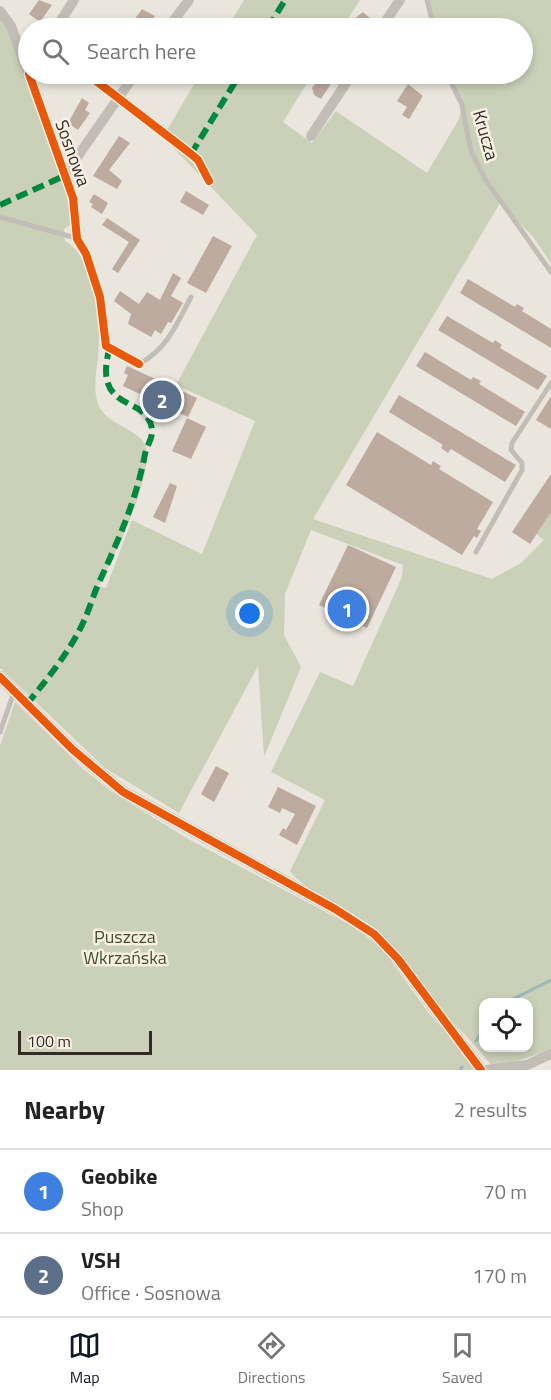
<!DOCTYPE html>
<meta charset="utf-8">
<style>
body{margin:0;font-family:"Titillium Web",sans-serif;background:#f2f2f2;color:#222}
.controls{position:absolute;right:18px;bottom:18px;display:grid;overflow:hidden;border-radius:12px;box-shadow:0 3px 9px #0003}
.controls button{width:54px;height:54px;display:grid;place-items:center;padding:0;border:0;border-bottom:2px solid #e0e0e0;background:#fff;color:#222;font:30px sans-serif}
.scale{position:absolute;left:18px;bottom:15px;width:134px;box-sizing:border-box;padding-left:6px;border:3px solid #332b26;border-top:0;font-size:16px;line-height:21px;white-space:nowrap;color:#332b26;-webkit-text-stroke:4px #f8f0e3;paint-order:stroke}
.you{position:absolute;left:250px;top:614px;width:21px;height:21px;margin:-15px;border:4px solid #fff;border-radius:50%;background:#1a73e8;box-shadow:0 0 0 9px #1a73e833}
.badge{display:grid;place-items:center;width:39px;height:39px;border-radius:50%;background:#111827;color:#fff;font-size:20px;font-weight:700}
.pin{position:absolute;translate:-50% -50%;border:3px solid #fff;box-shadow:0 2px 6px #0006}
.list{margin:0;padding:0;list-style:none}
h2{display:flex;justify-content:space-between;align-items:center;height:78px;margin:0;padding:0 24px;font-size:26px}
h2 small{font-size:20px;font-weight:400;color:#767676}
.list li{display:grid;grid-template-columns:39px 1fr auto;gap:18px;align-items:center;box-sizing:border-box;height:84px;padding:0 24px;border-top:2px solid #e0e0e0}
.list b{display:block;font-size:22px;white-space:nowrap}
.list p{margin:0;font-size:20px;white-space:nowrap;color:#767676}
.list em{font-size:20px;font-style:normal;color:#767676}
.icon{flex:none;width:33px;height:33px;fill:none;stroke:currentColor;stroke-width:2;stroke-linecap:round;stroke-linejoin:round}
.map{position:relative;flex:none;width:551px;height:1070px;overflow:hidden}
.search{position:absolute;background:#fff;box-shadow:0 3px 9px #0003;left:18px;right:18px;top:18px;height:66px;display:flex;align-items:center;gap:15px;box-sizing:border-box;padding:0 21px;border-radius:33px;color:#767676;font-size:22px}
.sheet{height:246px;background:#fff}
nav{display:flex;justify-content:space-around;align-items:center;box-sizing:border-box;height:84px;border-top:2px solid #e0e0e0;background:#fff;font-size:16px;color:#767676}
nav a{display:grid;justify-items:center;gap:3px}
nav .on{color:#111827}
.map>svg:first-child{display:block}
.green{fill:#cad1b8;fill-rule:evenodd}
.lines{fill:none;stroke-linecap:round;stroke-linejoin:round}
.stream{stroke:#9ab9bc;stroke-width:3}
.building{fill:#beab9f}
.service{stroke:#c3bdb7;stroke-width:5}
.minor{stroke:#c3bdb7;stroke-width:10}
.tertiary{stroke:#c3bdb7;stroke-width:12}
.quiet{stroke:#00873e;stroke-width:6;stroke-dasharray:12 6;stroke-linecap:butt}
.cycleway-casing{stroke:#f8f0e3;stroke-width:11}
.cycleway{stroke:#e8590c;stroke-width:8}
.labels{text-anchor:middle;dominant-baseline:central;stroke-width:5;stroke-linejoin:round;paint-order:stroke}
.street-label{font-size:18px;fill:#332b26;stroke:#f8f0e3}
.park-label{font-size:18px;fill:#3f512a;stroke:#f8f0e3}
</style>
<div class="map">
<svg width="551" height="1070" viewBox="0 0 551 1070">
<rect width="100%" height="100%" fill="#eae6de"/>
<!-- green -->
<g class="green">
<path d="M244 0H360L342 28H227Z"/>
<path d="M427 0H551V263L533 237 500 203 313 519 492 579 521 563 544 540 536 534 551 512V1050L508 1064 491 1065C477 1046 460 1031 445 1013 422 986 406 954 377 931 355 913 303 890 290 871L325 800 271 772 320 672 353 686 402 577 403 565 311 530 285 594 284 635 301 667 264 757 258 666 179 813 105 768 0 668V15L6 23 70 199 73 223 64 229 65 241C79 250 82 258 88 273 100 301 100 329 98 358 96 373 93 390 98 404 106 427 147 429 147 453 147 491 116 551 99 586L106 588 132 520 202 554 255 421 176 385 257 235 163 137 200 74H313L283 122 312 143 336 111 427 173 459 119 462 105 447 74H522V28H434ZM484 1002H528V1048H484Z"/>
<path d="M15 702 83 769 115 794 190 840 352 926 383 950 428 1012 460 1049 473 1070H0V746Z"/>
</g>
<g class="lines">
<!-- stream -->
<g class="stream">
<path d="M507 1002 551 980"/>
<path d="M476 1041 484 1028"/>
<path d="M460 1070 462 1067"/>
</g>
</g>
<!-- building -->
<g class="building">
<path d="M39 0 52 5 40 22 29 14Z"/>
<path d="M142 9 155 16 146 28 134 20Z"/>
<path d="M363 12 372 20 365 28H359L351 21Z"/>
<path d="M321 76 332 82 321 99 314 95 312 88Z"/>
<path d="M408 84 423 96 409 119 402 115 407 107 397 101Z"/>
<path d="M82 98 89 103 85 110 90 113 78 130 68 123Z"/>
<path d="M119 136 130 143 109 170 122 181 117 189 93 176Z"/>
<path d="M186 191 209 205 203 215 180 202Z"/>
<path d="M94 194 108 203 102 214 91 207 93 204 89 202Z"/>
<path d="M107 218 140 240 118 273 112 269 129 242 102 225Z"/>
<path d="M213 236 232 246 206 293 187 283Z"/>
<path d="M173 273 181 278 171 296 183 303 171 323 168 322 161 334 155 330 151 337 128 324 131 314 114 301 120 291 139 304 147 292 160 300Z"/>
<path d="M468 279 515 307 517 304 524 308 522 311 551 329V348L460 293Z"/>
<path d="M447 316 493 343 495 340 502 345 500 348 547 376 538 390 438 330Z"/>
<path d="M425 352 471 380 473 377 481 381 479 384 525 412 516 426 416 366Z"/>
<path d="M127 366 197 398 188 417 123 386 128 375 124 373Z"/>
<path d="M399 395 516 465 505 482 451 449 448 453 441 448 443 445 389 412Z"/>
<path d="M551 396V429L536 420Z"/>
<path d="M187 418 206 427 191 459 172 451Z"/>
<path d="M377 432 431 465 433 461 441 466 439 469 493 502 477 529 481 531 477 538 474 536 462 555 346 485Z"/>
<path d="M551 474V512L530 544 512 532Z"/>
<path d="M170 483 177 486 165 523 153 517Z"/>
<path d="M348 545 396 567 367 628 319 605Z"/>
<path d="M216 766 229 773 214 802 201 794Z"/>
<path d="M278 787 316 806 297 845 279 835 283 828 286 830 295 814 282 808 280 813 268 807Z"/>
</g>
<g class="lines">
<!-- service -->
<g class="service">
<path d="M427 0 434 28"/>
<path d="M447 74 462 105 471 151 485 179 551 272"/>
<path d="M0 217 76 238"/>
<path d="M139 364C167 349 177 324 191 297"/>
<path d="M476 552 522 470V463L511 450 512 443 551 383"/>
<path d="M0 732 14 692"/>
</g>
<!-- minor -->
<g class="minor">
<path d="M0 11 11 26 28 73"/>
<path d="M56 28 74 0"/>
<path d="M168 28 189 0"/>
<path d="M381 28 400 0"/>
<path d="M29 74 73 198 77 239 86 254 100 297 106 346 139 364"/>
<path d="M87 74 191 154 198 160 209 181"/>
<path d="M311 136 352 74"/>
<path d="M64 176 135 74"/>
<path d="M487 1070 527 1065 551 1054"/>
</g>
<!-- tertiary -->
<path class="tertiary" d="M0 677 72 749 123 792 335 909 374 934 398 959 481 1070"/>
<!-- quiet -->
<g class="quiet">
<path d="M268 28 285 0"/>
<path d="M191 154 240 74"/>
<path d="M0 205 64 176"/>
<path d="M27 704C47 679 68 654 82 625 88 613 92 599 97 587 117 543 136 502 145 454 147 445 153 438 152 429 147 394 93 414 109 350"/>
</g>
<defs>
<g id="cycleway">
<path d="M29 74 73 198 77 239 86 254 100 297 106 346 139 364"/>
<path d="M87 74 191 154 198 160 209 181"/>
<path d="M0 677 72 749 123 792 335 909 374 934 398 959 481 1070"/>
</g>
</defs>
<!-- cycleway casing -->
<use href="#cycleway" class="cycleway-casing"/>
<!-- cycleway -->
<use href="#cycleway" class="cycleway"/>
</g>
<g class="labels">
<!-- street labels -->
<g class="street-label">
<text transform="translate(486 135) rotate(74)">Krucza</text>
<text transform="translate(73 153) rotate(70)">Sosnowa</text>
</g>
<!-- park labels -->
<g class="park-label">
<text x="125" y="936">Puszcza<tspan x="125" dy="21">Wkrzańska</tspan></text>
</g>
</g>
</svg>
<div class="controls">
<button><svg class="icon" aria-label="locate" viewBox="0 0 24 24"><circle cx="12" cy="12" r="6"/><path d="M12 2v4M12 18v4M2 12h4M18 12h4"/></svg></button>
</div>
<div class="scale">100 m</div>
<div class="you"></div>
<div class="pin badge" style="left:347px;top:609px;background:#3f7fe0">1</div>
<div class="pin badge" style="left:162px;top:400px;background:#5c6f8a">2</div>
<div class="search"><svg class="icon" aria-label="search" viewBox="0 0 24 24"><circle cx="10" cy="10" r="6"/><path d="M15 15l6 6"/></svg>Search here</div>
</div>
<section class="sheet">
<h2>Nearby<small>2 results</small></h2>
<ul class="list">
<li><span class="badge" style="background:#3f7fe0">1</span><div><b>Geobike</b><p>Shop</p></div><em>70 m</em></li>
<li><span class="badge" style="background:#5c6f8a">2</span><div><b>VSH</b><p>Office · Sosnowa</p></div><em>170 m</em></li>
</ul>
</section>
<nav>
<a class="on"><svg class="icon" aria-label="map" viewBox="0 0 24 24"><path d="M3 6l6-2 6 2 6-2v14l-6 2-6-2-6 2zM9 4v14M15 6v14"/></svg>Map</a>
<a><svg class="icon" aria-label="directions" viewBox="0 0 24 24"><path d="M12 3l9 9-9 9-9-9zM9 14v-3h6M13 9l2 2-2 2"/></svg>Directions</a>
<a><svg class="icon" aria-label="saved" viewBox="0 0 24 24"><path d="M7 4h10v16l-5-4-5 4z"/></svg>Saved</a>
</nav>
